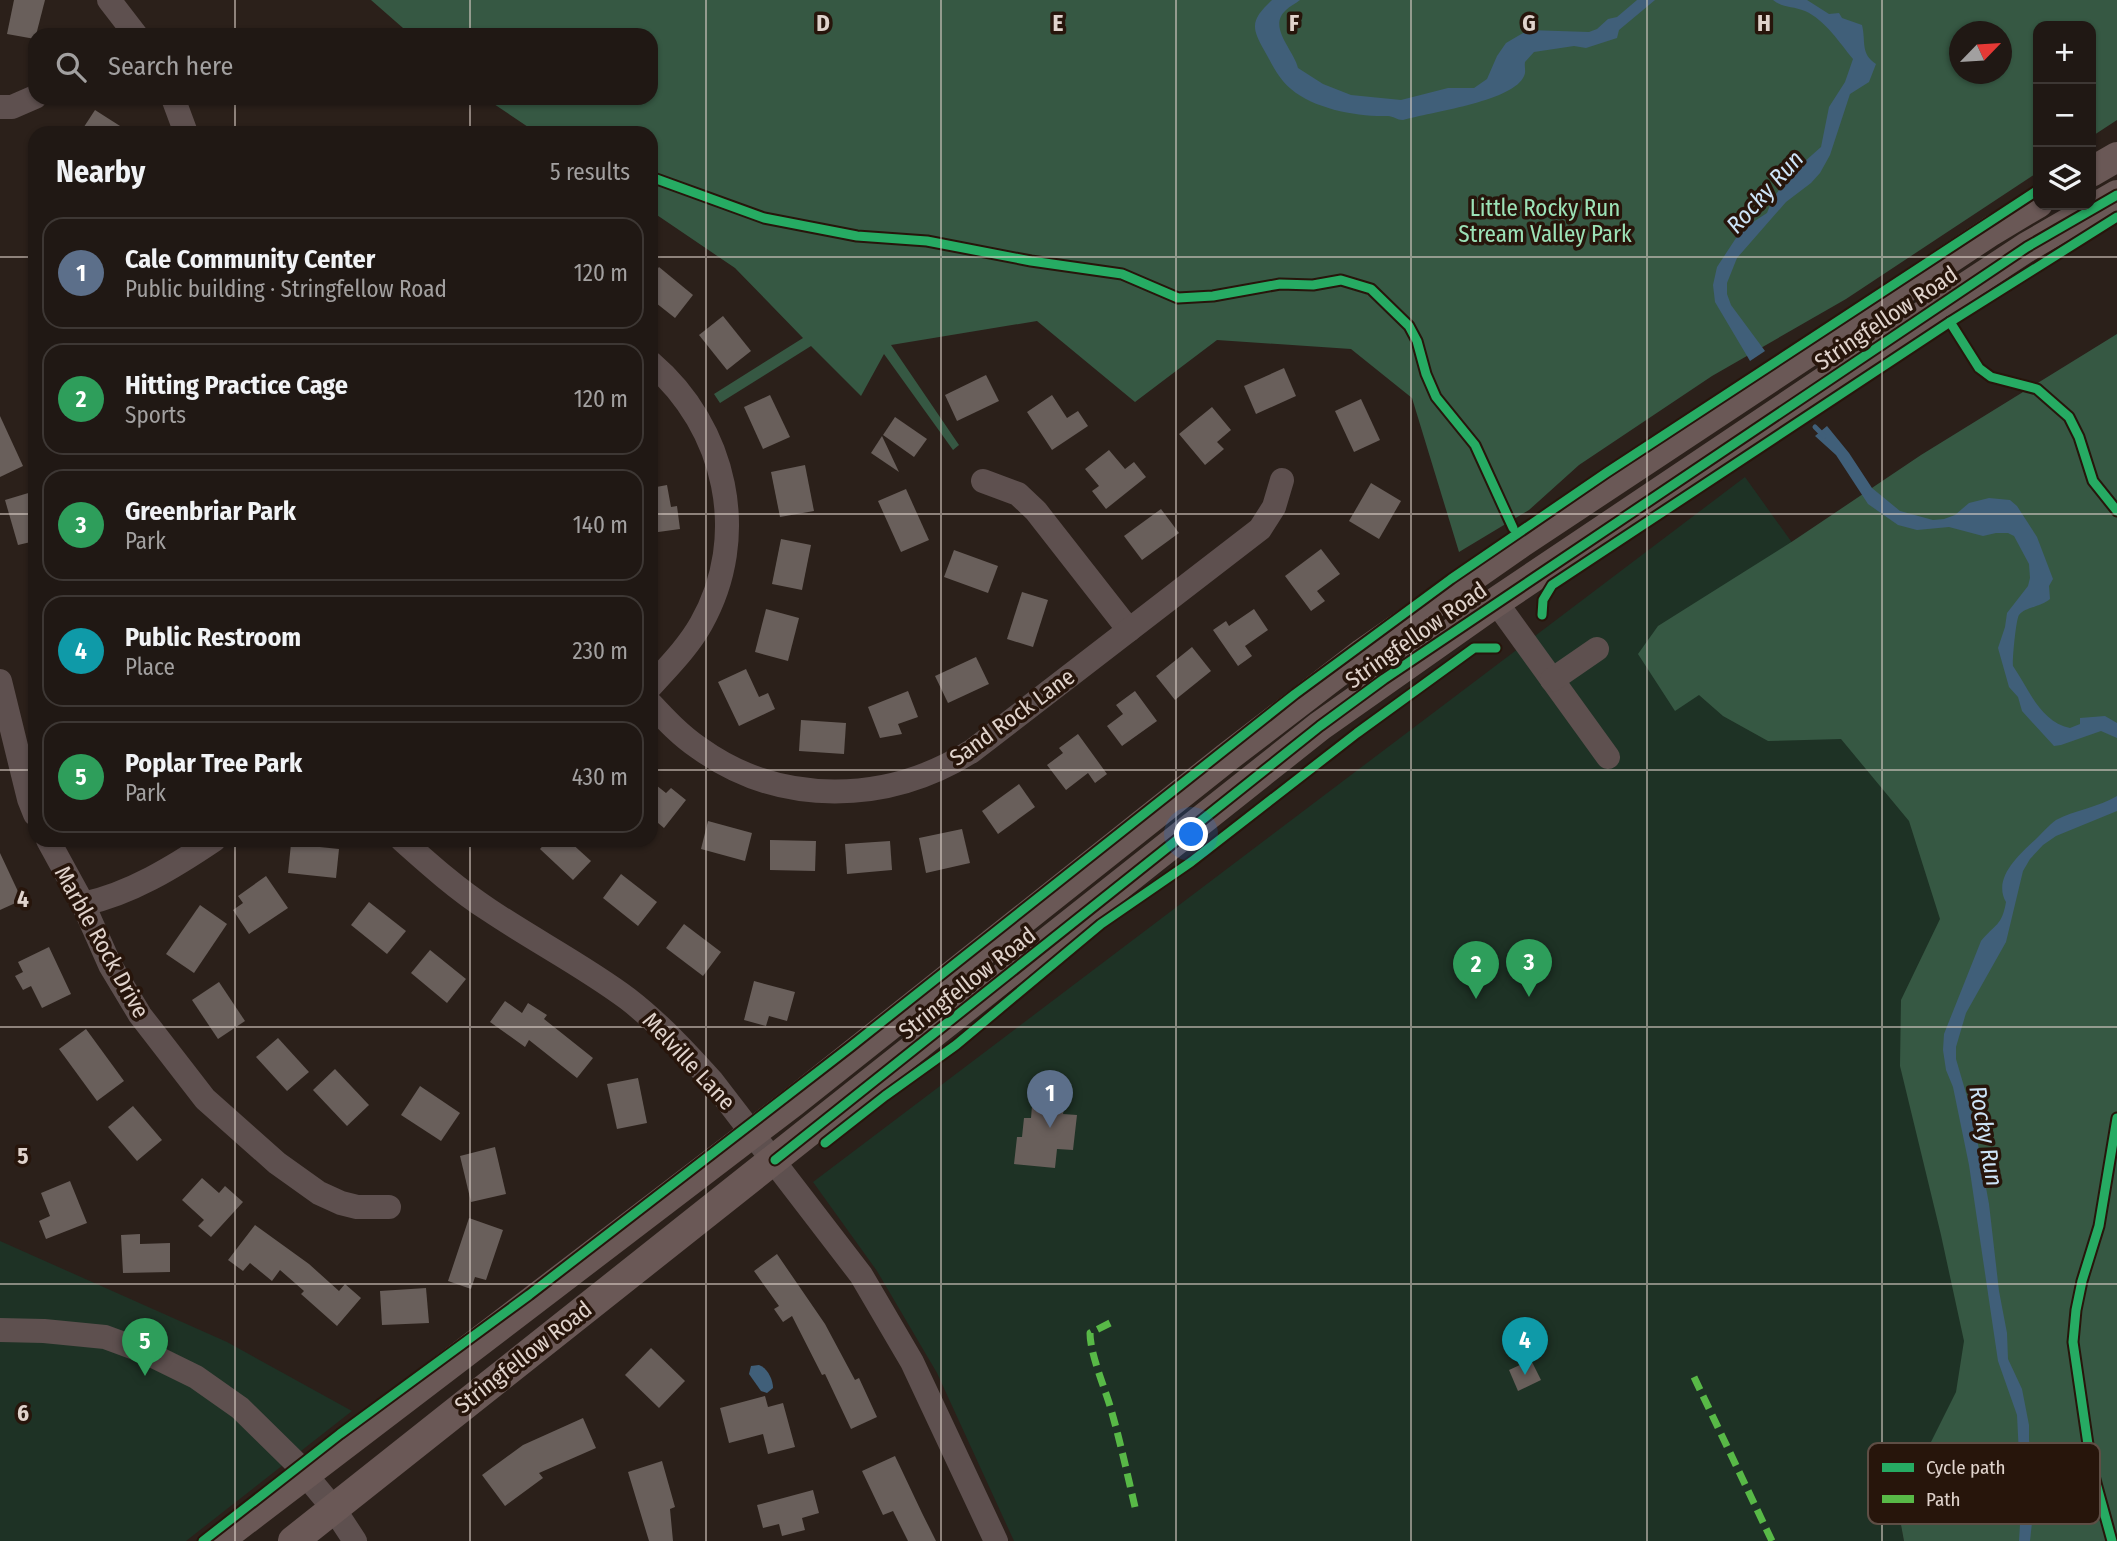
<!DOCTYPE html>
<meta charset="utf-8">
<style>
body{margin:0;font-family:"Fira Sans Condensed",sans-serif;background:#28211d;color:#f1f3f6}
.controls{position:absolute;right:21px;top:21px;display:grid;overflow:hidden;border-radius:14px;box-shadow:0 2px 5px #0004}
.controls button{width:63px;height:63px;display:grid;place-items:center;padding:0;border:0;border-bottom:2px solid #3d3734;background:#201814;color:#f1f3f6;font:35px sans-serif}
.compass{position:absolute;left:1949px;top:21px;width:63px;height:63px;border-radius:50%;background:#201814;box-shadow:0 2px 5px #0004;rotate:65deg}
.you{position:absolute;left:1192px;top:835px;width:24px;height:24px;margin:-18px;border:5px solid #fff;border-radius:50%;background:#1a73e8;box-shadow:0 0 0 10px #1a73e833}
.badge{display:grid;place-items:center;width:46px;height:46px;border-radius:50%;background:#a1948e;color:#fff;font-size:23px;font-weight:700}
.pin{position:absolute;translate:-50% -58px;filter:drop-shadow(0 2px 4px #0008)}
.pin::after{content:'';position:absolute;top:37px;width:24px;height:21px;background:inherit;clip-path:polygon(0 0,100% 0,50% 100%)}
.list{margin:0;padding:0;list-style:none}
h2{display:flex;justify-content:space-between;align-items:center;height:91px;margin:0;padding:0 28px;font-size:30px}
h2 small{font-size:23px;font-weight:400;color:#a2a0a0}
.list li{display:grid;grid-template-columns:46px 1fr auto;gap:21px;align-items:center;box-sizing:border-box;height:112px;margin:0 14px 14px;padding:0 14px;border:2px solid #3d3734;border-radius:21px}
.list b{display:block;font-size:26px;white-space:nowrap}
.list p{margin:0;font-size:23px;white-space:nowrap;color:#a2a0a0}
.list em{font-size:23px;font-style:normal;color:#a2a0a0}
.icon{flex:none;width:38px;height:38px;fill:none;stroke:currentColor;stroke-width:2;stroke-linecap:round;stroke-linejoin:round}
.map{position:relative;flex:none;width:2117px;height:1541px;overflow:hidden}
.search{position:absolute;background:#201814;box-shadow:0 2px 5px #0004;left:28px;top:28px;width:630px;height:77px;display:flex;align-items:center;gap:18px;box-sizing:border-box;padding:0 24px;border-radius:21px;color:#a2a0a0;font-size:26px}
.panel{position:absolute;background:#201814;box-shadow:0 2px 5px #0004;left:28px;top:126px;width:630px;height:721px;border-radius:21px}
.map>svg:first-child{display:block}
.green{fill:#1e3225}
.forest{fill:#365843;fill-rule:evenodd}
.water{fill:#405f79}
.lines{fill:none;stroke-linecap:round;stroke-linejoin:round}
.stream{stroke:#405f79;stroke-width:5}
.building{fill:#695f5b}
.minor{stroke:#5e504f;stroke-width:24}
.major{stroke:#6a5856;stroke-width:30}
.quiet{stroke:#58b947;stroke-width:7;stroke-dasharray:14 7;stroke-linecap:butt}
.cycleway-casing{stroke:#27150b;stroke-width:13}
.cycleway{stroke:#26ab63;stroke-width:9}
.grid{fill:none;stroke:#e0d3cc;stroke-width:2;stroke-opacity:0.55}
.labels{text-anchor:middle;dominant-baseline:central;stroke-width:7;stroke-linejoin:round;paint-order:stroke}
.park-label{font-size:23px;fill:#9ce2b7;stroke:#27150b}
.street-label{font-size:23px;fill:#e0d3cc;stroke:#27150b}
.water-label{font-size:24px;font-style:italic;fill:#cde4f8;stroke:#27150b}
.key{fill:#27150b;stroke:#5e4e45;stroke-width:2}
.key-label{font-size:19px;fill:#e0d3cc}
.grid-label{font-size:23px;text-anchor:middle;font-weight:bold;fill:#e0d3cc;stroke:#27150b;stroke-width:7;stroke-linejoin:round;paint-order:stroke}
</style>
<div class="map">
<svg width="2117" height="1541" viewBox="0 0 2117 1541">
<rect width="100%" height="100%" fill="#2b201a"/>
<!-- green -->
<g class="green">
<path d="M1745 477 1984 811 2036 1452 1922 1460 1896 1498 1904 1541H1014L937 1373 877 1271 813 1182Z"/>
<path d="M0 1241 227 1342 352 1411 186 1541H0Z"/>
</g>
<!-- forest -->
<g class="forest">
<path d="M371 0H2117V120L2091 137V26H2038V172L1846 299 1712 376 1579 465 1529 510 1459 552 1412 398 1351 349 1217 340 1135 402 1037 321 891 345 959 445 953 450 884 354 861 396 811 346 720 403 714 394 803 338 735 268 651 211V133H537L485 98H651V35H411ZM1960 32H2002V74H1960Z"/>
<path d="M2117 334V1541H1904L1896 1498 1910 1480 1922 1460 1956 1392 1964 1341 1941 1235 1900 1066 1901 1000 1940 919 1909 821 1841 739 1768 741 1723 716 1699 695 1675 711 1638 654 1658 626 1793 541 1921 455Z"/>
</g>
<!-- water -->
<g class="water">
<path d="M1272 0H1300C1295 4 1290 6 1286 10 1267 27 1294 50 1298 68L1323 84 1351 95 1401 100 1448 88H1474L1487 79 1497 56 1506 43 1528 30 1589 32 1597 29 1608 19 1617 17 1637 0H1655L1619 30 1617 38 1586 48 1574 46 1534 52 1525 62C1524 68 1527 72 1523 78 1509 102 1431 112 1403 120 1397 120 1393 116 1388 116 1358 117 1314 109 1291 89 1278 78 1272 64 1264 50 1250 26 1252 19 1272 0Z"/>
<path d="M1773 0H1807L1829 14 1839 13 1842 18 1862 25C1866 41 1860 54 1876 64L1869 82 1850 94 1830 155 1820 173 1811 183 1786 202 1737 258 1727 283V294L1731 305 1765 351 1750 361 1715 302 1713 285 1717 267 1736 238 1750 224 1767 213 1773 198 1794 171 1821 147 1829 107 1845 82 1853 59C1839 42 1825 20 1805 11 1793 6 1783 8 1773 0Z"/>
<path d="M1827 426 1849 453 1872 488 1900 511 1933 520 1944 519 1955 515 1969 503 1989 498 2010 500 2017 506 2037 537 2053 579 2049 586 2050 599C2041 607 2025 607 2019 615 2016 619 2012 661 2013 666 2029 689 2040 722 2070 728L2080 724V718L2105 716 2117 723V738L2101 731 2061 745 2054 746 2022 711 2018 697 2009 687 1998 648 2005 627 2007 613 2028 586 2030 578 2029 564 2014 536 2008 533H1996L1983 536 1949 527 1917 530 1898 525 1868 504 1836 455 1815 436Z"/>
<path d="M2117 796V811L2056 836 2043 845 2030 859 2023 871 2006 942 1966 1013 1956 1047V1059L1973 1117 1989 1204 1999 1291 2007 1333 2008 1359 2022 1389 2029 1425V1441L2034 1456 2037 1476 2030 1541H2019L2023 1475 2019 1455 2017 1415 1998 1361 1969 1165 1953 1087 1946 1070 1943 1050 1944 1034 1981 941C1995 924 2002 926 2006 902 1992 878 2020 854 2036 839 2042 833 2049 825 2056 820 2075 810 2099 807 2117 796Z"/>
<path d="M759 1365C767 1368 773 1379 773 1388L767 1393 761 1391 749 1374 751 1366Z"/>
</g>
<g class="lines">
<!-- stream -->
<path class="stream" d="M1815 427 1824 436"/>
</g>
<!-- building -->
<g class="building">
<path d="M14 0H45L35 39 7 34Z"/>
<path d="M95 110 131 133H80Z"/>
<path d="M659 267 693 295 675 318 651 299V277Z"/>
<path d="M723 316 751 351 727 370 699 335Z"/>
<path d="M1284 368 1296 396 1256 414 1244 386Z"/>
<path d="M986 375 999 401 957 421 945 395Z"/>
<path d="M770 395 790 437 763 449 744 407Z"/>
<path d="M1052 395 1067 418 1078 411 1088 426 1052 450 1027 412Z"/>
<path d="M1361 399 1380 440 1354 452 1335 411Z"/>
<path d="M1212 407 1231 430 1217 442 1224 449 1205 465 1179 434Z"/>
<path d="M0 416 23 466 0 477Z"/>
<path d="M895 417 927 439 914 457 883 435Z"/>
<path d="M882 436 899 472 871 453Z"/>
<path d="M1109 450 1125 469 1134 462 1146 477 1106 509 1092 491 1099 486 1085 469Z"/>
<path d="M805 465 814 511 780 517 771 472Z"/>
<path d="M1371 483 1401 501 1379 539 1349 521Z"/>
<path d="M667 485 671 507 677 506 680 529 651 533V488Z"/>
<path d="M906 489 929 540 901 552 878 501Z"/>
<path d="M35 491V541L18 545 5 500Z"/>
<path d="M1161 509 1179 533 1142 560 1124 536Z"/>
<path d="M781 539 811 545 802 590 772 584Z"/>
<path d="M1321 549 1340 574 1317 591 1325 601 1311 611 1285 576Z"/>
<path d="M954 550 998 566 988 593 944 577Z"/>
<path d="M1022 592 1048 600 1033 647 1007 639Z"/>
<path d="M766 609 799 618 788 661 755 652Z"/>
<path d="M1254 609 1268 630 1245 646 1252 656 1238 666 1213 630 1226 621 1229 626Z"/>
<path d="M1192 647 1211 671 1175 700 1156 676Z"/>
<path d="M976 657 989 684 948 703 935 676Z"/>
<path d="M746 669 759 697 768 693 775 709 739 726 718 682Z"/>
<path d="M908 691 918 717 898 724 902 734 880 738 868 707Z"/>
<path d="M1135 691 1157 721 1122 746 1107 726 1123 714 1116 705Z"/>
<path d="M801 720 846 723 844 754 799 751Z"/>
<path d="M1078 734 1107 774 1095 783 1088 773 1066 790 1047 765 1063 753 1059 748Z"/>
<path d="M651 781 666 793 671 788 686 800 664 828 651 817Z"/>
<path d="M1019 784 1035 807 998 834 982 811Z"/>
<path d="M708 821 752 833 745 861 701 849Z"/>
<path d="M962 829 970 863 926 873 919 838Z"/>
<path d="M548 840H568L591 861 573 880 540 849Z"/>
<path d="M770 840 816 841 815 871 770 870Z"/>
<path d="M890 841 892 870 847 874 845 844Z"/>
<path d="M291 844 339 849 336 878 288 873Z"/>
<path d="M0 853 22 900 0 910Z"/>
<path d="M621 874 657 902 638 926 603 898Z"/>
<path d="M266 876 288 908 249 934 233 910 243 903 238 896Z"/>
<path d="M369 902 406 931 387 954 351 925Z"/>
<path d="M200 905 227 924 194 973 166 954Z"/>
<path d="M684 924 721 952 703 976 666 948Z"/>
<path d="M49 947 71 994 42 1008 31 986 23 990 15 976 23 972 18 962Z"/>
<path d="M430 950 466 979 447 1003 411 973Z"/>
<path d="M754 981 795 992 787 1021 769 1016 766 1026 744 1020Z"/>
<path d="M219 982 245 1021 218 1039 192 1000Z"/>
<path d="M505 1001 522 1013 528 1003 547 1015 544 1019 593 1058 577 1078 529 1040 525 1047 490 1022Z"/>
<path d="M86 1029 124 1081 97 1101 59 1049Z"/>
<path d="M278 1038 309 1072 287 1091 256 1057Z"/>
<path d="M335 1069 369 1105 347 1126 313 1090Z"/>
<path d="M638 1078 647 1123 617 1129 607 1084Z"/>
<path d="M420 1086 460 1113 441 1141 401 1115Z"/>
<path d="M133 1106 162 1140 137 1161 108 1127Z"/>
<path d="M1032 1106 1064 1109 1063 1114 1077 1115 1073 1150 1057 1149 1055 1168 1014 1164 1017 1137H1022L1024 1118H1031Z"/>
<path d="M495 1147 506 1194 471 1202 460 1156Z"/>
<path d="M202 1178 219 1193 225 1186 243 1202 211 1237 198 1226 204 1220 182 1200Z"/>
<path d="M70 1181 87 1223 46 1239 39 1221 50 1216 41 1193Z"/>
<path d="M469 1218 503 1230 486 1280 475 1277 471 1289 448 1281Z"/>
<path d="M255 1225 309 1264 339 1291 345 1284 361 1298 337 1326 301 1294 304 1291 280 1270 272 1281 250 1263 243 1271 228 1260Z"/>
<path d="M140 1234V1244L170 1243V1272L123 1273 121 1235Z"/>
<path d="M777 1254 825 1324 855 1380 859 1378 877 1417 851 1429 825 1374 822 1375 792 1316 783 1322 774 1309 779 1306 754 1271Z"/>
<path d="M426 1288 429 1323 382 1325 380 1291Z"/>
<path d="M651 1348 685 1381 659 1408 625 1375Z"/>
<path d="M1531 1360 1541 1380 1518 1391 1509 1370Z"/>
<path d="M765 1396 768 1407 783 1403 795 1447 768 1454 763 1434 729 1443 720 1408Z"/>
<path d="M583 1418 596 1448 539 1473 543 1478 505 1506 482 1475 523 1445Z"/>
<path d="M895 1456 922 1513 936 1541H908L893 1511 883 1515 862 1471Z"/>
<path d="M662 1461 675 1507 670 1509 673 1541H649L628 1472Z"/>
<path d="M813 1490 819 1513 802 1518 805 1530 782 1536 779 1524 763 1528 757 1505Z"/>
</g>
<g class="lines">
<!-- minor -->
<g class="minor">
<path d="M109 0 136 35"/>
<path d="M173 98 186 133"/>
<path d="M0 107H12L35 97"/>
<path d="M651 363C726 427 751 536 701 624 688 647 669 666 651 686"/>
<path d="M983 481 1018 494 1036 511 1129 630"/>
<path d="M1496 602 1608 757"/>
<path d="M1552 680 1597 649"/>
<path d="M0 681 29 799 35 814"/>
<path d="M651 704C666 720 681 736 699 748 781 807 888 804 972 751L1260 529 1274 507 1282 480"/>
<path d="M48 840 83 904 110 965 140 1015 205 1099 277 1163 319 1193 341 1203 357 1207H389"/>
<path d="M402 840C430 865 458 890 489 910 535 941 584 966 628 999 659 1023 686 1052 712 1081L861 1275 912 1362 996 1541"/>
<path d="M83 904C130 894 174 867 214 840"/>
<path d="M0 1330 44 1331 105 1337 143 1351 196 1377 240 1408 294 1461 334 1509 355 1541"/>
</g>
<!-- major -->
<g class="major">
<path d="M2091 172 2117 157"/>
<path d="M218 1541 793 1102 1226 758 1363 653 1522 542 1991 231 2038 203"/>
<path d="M293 1541 1320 726 1496 602 1889 338 2027 247 2117 195"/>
</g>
<!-- quiet -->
<g class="quiet">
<path d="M1110 1323 1090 1333C1090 1353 1104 1386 1110 1406 1120 1440 1127 1473 1135 1507"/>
<path d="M1694 1377 1772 1541"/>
</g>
<defs>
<g id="cycleway">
<path d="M651 177 764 218 857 236 927 241 1031 261 1122 274 1178 298 1213 296 1280 284 1313 285 1341 280 1371 289 1409 326 1417 341 1426 374 1436 397 1475 445 1513 528"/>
<path d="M1950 322 1979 368 1991 377 2037 389 2069 417 2079 437 2093 481 2117 511"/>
<path d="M1542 615 1543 600 1552 585 1950 322 2117 217"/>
<path d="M825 1143 885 1096 956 1045 1101 924 1191 862 1357 733 1474 648H1496"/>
<path d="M775 1160 1320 726 1384 679 2027 247 2117 195"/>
<path d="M203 1541 340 1434 529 1295 850 1047 1295 694 1451 579 1606 473 2038 190"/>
<path d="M2112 1541 2091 1465 2073 1342 2076 1310 2082 1281 2099 1226 2117 1118"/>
</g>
</defs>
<!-- cycleway casing -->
<use href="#cycleway" class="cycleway-casing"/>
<!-- cycleway -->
<use href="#cycleway" class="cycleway"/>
</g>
<!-- grid -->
<path class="grid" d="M235 0V35M470 0V35M706 0V1541M941 0V1541M1176 0V1541M1411 0V1541M1647 0V1541M1882 0V1541M235 98V133M470 98V133M0 257H35M651 257H2117M0 514H35M651 514H2117M0 770H35M651 770H2117M235 840V1541M470 840V1541M0 1027H2117M0 1284H2117"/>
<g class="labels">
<!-- park labels -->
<g class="park-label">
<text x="1545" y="208">Little Rocky Run<tspan x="1545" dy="26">Stream Valley Park</tspan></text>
</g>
<!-- street labels -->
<g class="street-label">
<text transform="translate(1886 318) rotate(-34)">Stringfellow Road</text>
<text transform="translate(1416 635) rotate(-35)">Stringfellow Road</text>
<text transform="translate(1012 717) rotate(-36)">Sand Rock Lane</text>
<text transform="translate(102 942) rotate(61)">Marble Rock Drive</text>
<text transform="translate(967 983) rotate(-38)">Stringfellow Road</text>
<text transform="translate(689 1061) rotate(47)">Melville Lane</text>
<text transform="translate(523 1357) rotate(-38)">Stringfellow Road</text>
</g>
<!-- water labels -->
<g class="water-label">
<text transform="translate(1765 192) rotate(-48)">Rocky Run</text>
<text transform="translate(1986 1136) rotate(80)">Rocky Run</text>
</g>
</g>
<!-- legend -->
<rect x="1868" y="1443" width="232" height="81" rx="10" class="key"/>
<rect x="1882" y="1463" width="32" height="9" fill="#26ab63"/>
<rect x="1882" y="1495" width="32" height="8" fill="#58b947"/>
<g class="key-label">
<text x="1926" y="1474">Cycle path</text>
<text x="1926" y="1506">Path</text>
</g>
<g class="grid-label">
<text x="823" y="31">D</text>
<text x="1058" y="31">E</text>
<text x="1294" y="31">F</text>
<text x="1529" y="31">G</text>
<text x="1764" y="31">H</text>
<text x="23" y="907">4</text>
<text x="23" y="1164">5</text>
<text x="23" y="1421">6</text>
</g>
</svg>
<div class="controls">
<button>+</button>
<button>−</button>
<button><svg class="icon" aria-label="layers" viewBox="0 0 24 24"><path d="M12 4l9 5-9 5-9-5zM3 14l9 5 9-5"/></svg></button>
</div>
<svg class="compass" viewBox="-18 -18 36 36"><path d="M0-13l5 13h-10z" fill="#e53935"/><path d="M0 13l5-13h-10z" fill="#a2a0a0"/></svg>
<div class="you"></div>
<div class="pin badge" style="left:1050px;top:1128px;background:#5c6f8a">1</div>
<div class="pin badge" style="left:1476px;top:999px;background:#2e9e5b">2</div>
<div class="pin badge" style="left:1529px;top:997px;background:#2e9e5b">3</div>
<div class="pin badge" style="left:1525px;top:1375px;background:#0f9aa8">4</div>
<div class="pin badge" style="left:145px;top:1376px;background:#2e9e5b">5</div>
<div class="search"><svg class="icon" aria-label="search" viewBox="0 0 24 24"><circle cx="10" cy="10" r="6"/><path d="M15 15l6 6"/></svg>Search here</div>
<section class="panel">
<h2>Nearby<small>5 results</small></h2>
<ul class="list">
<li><span class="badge" style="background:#5c6f8a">1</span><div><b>Cale Community Center</b><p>Public building · Stringfellow Road</p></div><em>120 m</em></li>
<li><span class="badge" style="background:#2e9e5b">2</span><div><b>Hitting Practice Cage</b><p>Sports</p></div><em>120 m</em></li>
<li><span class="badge" style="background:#2e9e5b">3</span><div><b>Greenbriar Park</b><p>Park</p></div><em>140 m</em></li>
<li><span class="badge" style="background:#0f9aa8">4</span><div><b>Public Restroom</b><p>Place</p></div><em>230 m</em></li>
<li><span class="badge" style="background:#2e9e5b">5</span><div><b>Poplar Tree Park</b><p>Park</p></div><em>430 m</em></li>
</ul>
</section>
</div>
